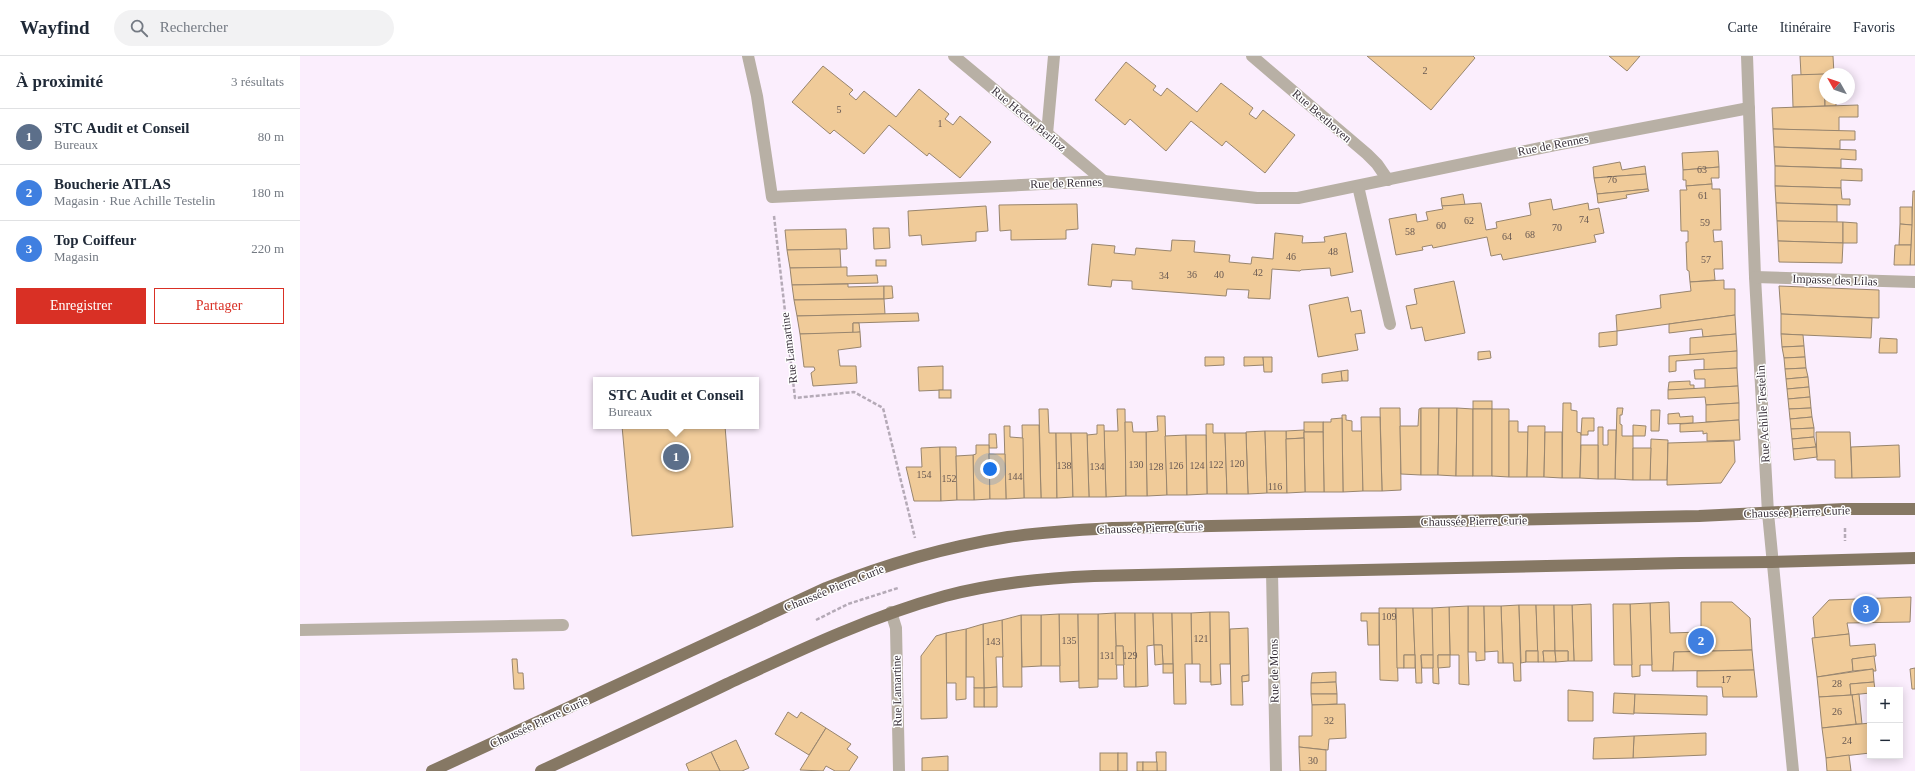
<!DOCTYPE html>
<html lang="fr">
<meta charset="utf-8">
<style>
body{margin:0;font-family:"Times New Roman",serif;background:#f2f2f3;color:#1f2937}
.controls{position:absolute;right:12px;bottom:12px;display:grid;overflow:hidden;border-radius:0px;box-shadow:0 2px 10px #0003}
.controls button{width:36px;height:36px;display:grid;place-items:center;padding:0;border:0;border-bottom:1px solid #e0e1e3;background:#fff;color:#1f2937;font:20px sans-serif}
.compass{position:absolute;left:1519px;top:12px;width:36px;height:36px;border-radius:50%;background:#fff;box-shadow:0 2px 10px #0003;rotate:310deg}
.you{position:absolute;left:690px;top:413px;width:14px;height:14px;margin:-10px;border:3px solid #fff;border-radius:50%;background:#1a73e8;box-shadow:0 0 0 6px #1a73e833}
.badge{display:grid;place-items:center;width:26px;height:26px;border-radius:50%;background:#d93025;color:#fff;font-size:13px;font-weight:700}
.pin{position:absolute;translate:-50% -50%;border:2px solid #fff;box-shadow:0 1px 4px #0006}
.popup{position:absolute;left:293px;top:321px;width:166px;height:52px;box-sizing:border-box;display:grid;place-content:center;border-radius:0px;background:#fff;filter:drop-shadow(0 1px 3px #0005);font-size:13px;white-space:nowrap;color:#747a83}
.popup b{font-size:15px;color:#1f2937}
.popup::after{content:'';position:absolute;left:50%;top:100%;margin-left:-8px;border:8px solid transparent;border-top-color:#fff}
.list{margin:0;padding:0;list-style:none}
h2{display:flex;justify-content:space-between;align-items:center;height:52px;margin:0;padding:0 16px;font-size:17px}
h2 small{font-size:13px;font-weight:400;color:#747a83}
.list li{display:grid;grid-template-columns:26px 1fr auto;gap:12px;align-items:center;box-sizing:border-box;height:56px;padding:0 16px;border-top:1px solid #e0e1e3}
.list b{display:block;font-size:15px;white-space:nowrap}
.list p{margin:0;font-size:13px;white-space:nowrap;color:#747a83}
.list em{font-size:13px;font-style:normal;color:#747a83}
.actions{display:flex;gap:8px;padding:12px 16px}
.actions a{flex:1;padding:9px 0;border:1px solid #d93025;border-radius:0px;text-align:center;font-size:14px;color:#d93025}
.actions .main{background:#d93025;color:#fff}
.icon{flex:none;width:22px;height:22px;fill:none;stroke:currentColor;stroke-width:2;stroke-linecap:round;stroke-linejoin:round}
.map{position:relative;flex:none;width:1615px;height:715px;overflow:hidden}
header{display:flex;align-items:center;gap:24px;box-sizing:border-box;height:56px;padding:0 20px;background:#fff;border-bottom:1px solid #e0e1e3}
header strong{font-size:19px}
nav{display:flex;gap:22px;margin-inline-start:auto;font-size:14px}
.search{width:280px;height:36px;background:#f2f2f3;display:flex;align-items:center;gap:10px;box-sizing:border-box;padding:0 14px;border-radius:22px;color:#747a83;font-size:15px}
main{display:flex}
aside{flex:1;background:#fff}
.map>svg:first-child{display:block}
.building{fill:#f0cb99;stroke:#98856e}
.lines{fill:none;stroke-linecap:round;stroke-linejoin:round}
.path{stroke:#b5aab7;stroke-width:2.5;stroke-dasharray:4 2;stroke-linecap:butt}
.minor{stroke:#b8b0a5;stroke-width:12}
.major{stroke:#867864;stroke-width:12}
.labels{text-anchor:middle;dominant-baseline:central;stroke-width:3;stroke-linejoin:round;paint-order:stroke}
.number-label{font-size:10px;fill:#675852}
.street-label{font-size:12px;fill:#39313b;stroke:#fff}
</style>
<header>
<strong>Wayfind</strong>
<div class="search"><svg class="icon" aria-label="search" viewBox="0 0 24 24"><circle cx="10" cy="10" r="6"/><path d="M15 15l6 6"/></svg>Rechercher</div>
<nav><a>Carte</a><a>Itinéraire</a><a>Favoris</a></nav>
</header>
<main>
<aside>
<h2>À proximité<small>3 résultats</small></h2>
<ul class="list">
<li><span class="badge" style="background:#5c6f8a">1</span><div><b>STC Audit et Conseil</b><p>Bureaux</p></div><em>80 m</em></li>
<li><span class="badge" style="background:#3f7fe0">2</span><div><b>Boucherie ATLAS</b><p>Magasin · Rue Achille Testelin</p></div><em>180 m</em></li>
<li><span class="badge" style="background:#3f7fe0">3</span><div><b>Top Coiffeur</b><p>Magasin</p></div><em>220 m</em></li>
</ul>
<div class="actions"><a class="main">Enregistrer</a><a>Partager</a></div>
</aside>
<div class="map">
<svg width="1615" height="715" viewBox="0 0 1615 715">
<rect width="100%" height="100%" fill="#fbeefd"/>
<!-- building -->
<g class="building">
<path d="M1067 0H1173L1175 2 1131 54Z"/>
<path d="M1309 0H1340L1327 15Z"/>
<path d="M1500 0H1533L1534 18 1501 19Z"/>
<path d="M826 6 856 30 853 34 861 40 867 32 897 56 921 27 953 52 949 58 956 63 963 54 995 79 965 117 926 85 922 90 891 65 866 95 830 63 825 69 795 44Z"/>
<path d="M523 10 553 34 549 38 556 44 564 35 596 61 619 33 649 58 645 63 653 69 660 60 691 86 660 122 629 97 627 100 589 69 564 98 534 74 530 78 492 46Z"/>
<path d="M1524 18 1525 50 1493 51 1492 19Z"/>
<path d="M1525 33V42H1536V50H1525Z"/>
<path d="M1558 49V61H1539V75L1473 73 1472 52Z"/>
<path d="M1473 73 1555 75V84H1540V93L1474 91Z"/>
<path d="M1474 91 1556 94V104L1541 103V112L1475 110Z"/>
<path d="M1418 95 1419 111 1383 114 1382 97Z"/>
<path d="M1320 106 1322 114 1345 110 1346 118 1294 122 1293 111Z"/>
<path d="M1475 110 1562 113V125L1541 124V132L1475 130Z"/>
<path d="M1419 111V122H1411L1412 128 1386 130V124H1383V114Z"/>
<path d="M1346 118 1348 133 1297 138 1294 122Z"/>
<path d="M1412 128V133H1420L1421 174H1413L1414 186 1422 185 1423 213H1414L1415 224 1390 226 1389 215 1387 214 1386 186H1388V175H1381L1380 134H1387L1386 130Z"/>
<path d="M1475 130 1541 132 1542 143H1550V149L1476 147Z"/>
<path d="M1348 133 1349 135 1326 139 1327 142 1298 147 1297 138Z"/>
<path d="M1613 135H1615V209H1610Z"/>
<path d="M1163 138 1165 149 1142 150 1141 142Z"/>
<path d="M1251 143 1253 154 1288 147 1289 154 1299 152 1304 177 1294 179 1296 186 1203 204 1201 198 1191 200 1187 181 1133 192 1132 189 1122 191 1123 194 1096 199 1089 163 1116 158 1117 166 1128 164 1126 156 1143 153 1142 150 1181 147 1186 174 1197 172 1196 166 1231 159 1229 147Z"/>
<path d="M1476 147 1537 149V167L1477 165Z"/>
<path d="M777 148 778 173 766 174V183L711 184V174L700 175 699 149Z"/>
<path d="M686 150 688 175 676 176V185L622 189 621 179 609 180 608 155Z"/>
<path d="M1600 151H1612V169L1600 168Z"/>
<path d="M1477 165 1543 166V187L1478 185Z"/>
<path d="M1543 166 1557 167V187H1543Z"/>
<path d="M1600 168 1612 169 1611 189H1599Z"/>
<path d="M573 172H589L590 192 574 193Z"/>
<path d="M546 173 547 193 487 194 485 174Z"/>
<path d="M975 177 1003 180 1002 187 1025 186 1024 181 1046 177 1053 216 1031 220 1030 212 1001 214 1000 215 972 213 970 243 948 242 949 234 927 233 926 240 832 233V225L812 224 811 231 788 229 792 188 815 190 814 197 835 199 836 192 871 195 872 184 895 185 894 196 930 199 929 206 951 208 952 201 973 203Z"/>
<path d="M1478 185 1543 187 1542 207 1479 206Z"/>
<path d="M1595 189H1611L1610 209H1594Z"/>
<path d="M540 193 541 212H490L487 194Z"/>
<rect x="576" y="204" width="10" height="6"/>
<path d="M547 211V220L577 219 578 227 492 229 490 212Z"/>
<path d="M1424 224V233H1435V259L1317 275 1316 259 1361 252 1360 239 1391 235 1390 226Z"/>
<path d="M1154 225 1165 277 1125 285 1122 271 1111 273 1106 250 1117 248 1114 233Z"/>
<path d="M548 228V231L584 230V243L494 244 492 229Z"/>
<path d="M584 230H592L593 242 584 243Z"/>
<path d="M1479 230 1579 234V262L1481 258Z"/>
<path d="M1048 241 1051 256 1061 254 1065 277 1055 278 1058 294 1018 301 1009 249Z"/>
<path d="M584 243 585 258 497 260 494 244Z"/>
<path d="M618 257 619 265 553 267V277L500 278 497 260Z"/>
<path d="M1481 258 1572 262 1571 282 1481 278Z"/>
<path d="M1435 259 1436 278 1403 281 1402 273 1369 277V268Z"/>
<path d="M553 267H559L560 276 553 277Z"/>
<path d="M1317 275V289L1299 291V277Z"/>
<path d="M560 276 561 291 538 294 540 310H556L557 327 513 330 511 317 515 314 514 311H504L500 278Z"/>
<path d="M1436 278 1437 295 1390 299V282Z"/>
<path d="M1481 278 1503 279 1504 290 1482 291Z"/>
<path d="M1580 282 1597 283V297H1579Z"/>
<path d="M1504 290 1505 301 1484 302 1482 291Z"/>
<path d="M1190 295 1191 302 1178 304V296Z"/>
<path d="M1437 295V312L1404 314V303L1376 305V315L1369 316V300Z"/>
<path d="M905 301H924V309L905 310Z"/>
<path d="M944 301H963L964 309 944 310Z"/>
<path d="M963 301H972V316H964Z"/>
<path d="M1505 301 1506 312 1485 313 1484 302Z"/>
<path d="M643 310V334L619 335 618 311Z"/>
<path d="M1437 312 1438 330 1405 332V323H1395L1394 314Z"/>
<path d="M1506 312 1508 321 1486 323 1485 313Z"/>
<path d="M1048 314V325H1042L1041 315Z"/>
<path d="M1041 315 1042 325 1022 327V318Z"/>
<path d="M1508 321 1509 331 1487 333 1486 323Z"/>
<path d="M1390 325V329H1394V333L1368 334 1369 326Z"/>
<path d="M1438 330 1439 347 1406 349 1405 341 1368 343V334Z"/>
<path d="M1509 331 1510 341 1488 343 1487 333Z"/>
<rect x="639" y="334" width="12" height="8"/>
<path d="M1510 341 1511 352 1489 353 1488 343Z"/>
<rect x="1173" y="345" width="19" height="8"/>
<path d="M1263 347H1271V354L1277 355V376L1281 377 1280 422H1262Z"/>
<path d="M1439 347V364L1406 366V349Z"/>
<path d="M1080 352H1100L1101 434 1082 435Z"/>
<path d="M1121 352V419L1101 418 1100 370H1118L1119 353Z"/>
<path d="M1121 352H1139L1138 419H1121Z"/>
<path d="M1139 352H1157L1156 420 1138 419Z"/>
<path d="M1157 352 1173 353V420H1156Z"/>
<path d="M1317 352H1323L1322 359H1320V368L1322 369V380H1333V424L1315 423Z"/>
<path d="M1511 352 1512 361 1490 363 1489 353Z"/>
<path d="M739 353H748L749 377H756L757 442H741Z"/>
<path d="M817 353H825L826 440 806 441 804 375H818Z"/>
<rect x="1173" y="353" width="19" height="67"/>
<path d="M1192 353H1209V421L1192 420Z"/>
<path d="M1351 354H1360L1359 375H1351Z"/>
<path d="M1379 357 1380 361 1393 360V367L1368 368V358Z"/>
<path d="M1042 359H1046V364L1052 365V375H1062L1063 435 1043 436Z"/>
<path d="M857 360H865L867 439 847 440 846 376 858 375Z"/>
<path d="M1061 361H1080L1082 435H1063Z"/>
<path d="M1512 361 1514 372 1491 373 1490 363Z"/>
<path d="M1042 362 1043 436H1024L1023 366H1031V363Z"/>
<path d="M1282 362H1294V375H1288V379H1281Z"/>
<path d="M1439 364 1440 384 1407 385V377L1403 378V375L1380 376V368Z"/>
<path d="M1209 365H1218V376H1228L1227 421H1209Z"/>
<path d="M825 366H832L833 376H846L847 440H826Z"/>
<rect x="1004" y="366" width="19" height="10"/>
<path d="M906 368H913V377H925L927 438H907Z"/>
<path d="M722 369H739L741 442H724Z"/>
<path d="M797 369H804L806 441H789L787 379 797 378Z"/>
<path d="M1333 369 1346 370 1345 380H1333Z"/>
<path d="M322 370H425L433 471 332 480Z"/>
<path d="M704 370H710V381L723 382 724 442 706 443Z"/>
<path d="M1228 370H1245L1244 421H1227Z"/>
<path d="M1298 371H1303V389H1308V374H1316L1315 423H1298Z"/>
<path d="M1514 372V381L1492 383 1491 373Z"/>
<path d="M1004 374V382L986 383V375Z"/>
<path d="M965 375 967 437 948 438 946 376Z"/>
<path d="M965 375H986L987 437H967Z"/>
<path d="M1004 376H1023L1024 436H1005Z"/>
<path d="M1245 376H1262V422L1244 421Z"/>
<path d="M1516 376H1550L1552 422H1535V404H1517Z"/>
<path d="M756 377H771L773 441 757 442Z"/>
<path d="M771 377H787L789 441H773Z"/>
<path d="M925 377H946L948 438H927Z"/>
<path d="M689 378H696L697 392H689Z"/>
<path d="M886 379 887 439H867L865 380Z"/>
<path d="M886 379H906L907 438 887 439Z"/>
<path d="M1514 381 1516 391 1493 393 1492 383Z"/>
<path d="M1004 382 1005 436 987 437 986 383Z"/>
<path d="M1351 383 1368 384 1367 424H1350Z"/>
<path d="M1434 385 1435 406 1421 427 1367 429 1368 387Z"/>
<path d="M676 389H689L690 443 674 444 673 399 676 398Z"/>
<path d="M1281 389H1298V423L1280 422Z"/>
<path d="M1599 389 1600 421 1552 422 1551 391Z"/>
<path d="M640 391 641 445H614L606 411H622L621 392Z"/>
<path d="M640 391H656L657 444 641 445Z"/>
<path d="M1516 391 1517 401 1494 404 1493 393Z"/>
<path d="M1333 392H1351L1350 424H1333Z"/>
<path d="M689 398H705L706 443H690Z"/>
<path d="M673 399 674 444H657L656 400Z"/>
<path d="M1611 541 1610 566 1547 567 1549 578 1515 582 1513 561 1529 544Z"/>
<path d="M1369 546 1370 577 1401 576V546H1432L1450 562 1452 594 1374 596 1373 615H1352L1350 547Z"/>
<path d="M1350 547 1352 609H1340V620L1332 621 1330 548Z"/>
<path d="M1291 548 1292 605H1274L1272 549Z"/>
<path d="M1313 548H1330L1332 609H1314Z"/>
<path d="M1219 549 1221 625H1214L1213 607H1203L1201 550Z"/>
<path d="M1219 549H1236L1238 595H1226V606L1221 607Z"/>
<path d="M1236 549H1254L1255 595H1243L1244 606H1238Z"/>
<path d="M1254 549H1272L1274 605H1268V595H1255Z"/>
<path d="M1168 550H1184L1185 604 1176 605V596H1168Z"/>
<path d="M1168 550V596L1169 629 1159 628V599H1150L1149 551Z"/>
<path d="M1184 550H1201L1203 607H1198V595L1185 596Z"/>
<path d="M1149 551 1150 599H1138L1139 628 1133 627 1132 552Z"/>
<path d="M1079 552H1096L1098 625 1080 624Z"/>
<path d="M1096 552H1113L1115 599H1104V612H1097Z"/>
<path d="M1113 552H1132L1133 599H1121L1122 627H1116Z"/>
<path d="M910 556 911 626H900V608H892L891 557Z"/>
<path d="M910 556H929L930 608H920L921 628 911 629Z"/>
<path d="M815 557H835L836 631H824L823 590H816Z"/>
<path d="M815 557 817 623H798V558Z"/>
<path d="M835 557H853L854 589 847 590 848 630 836 631Z"/>
<path d="M853 557H872L873 608H863L862 589H854Z"/>
<path d="M872 557H891L892 608H885L886 648H874Z"/>
<path d="M1061 557H1079V589H1068L1067 565H1061Z"/>
<path d="M759 558H778L779 625 760 626Z"/>
<path d="M759 558 760 610H741V559Z"/>
<path d="M778 558H798V631L779 632Z"/>
<path d="M721 559H741V610L722 611Z"/>
<path d="M721 559 722 631H703L702 564Z"/>
<path d="M702 564 703 601H696L697 631 684 632 683 568Z"/>
<path d="M683 568 684 632H674V621H666V573Z"/>
<path d="M948 572 949 619 942 620 943 649H931L930 573Z"/>
<path d="M666 573V643L656 644V627H646V577Z"/>
<path d="M646 577 647 662 621 663V600L636 580Z"/>
<path d="M1549 578 1550 590 1575 588 1576 600 1552 603 1553 615 1517 621 1512 582Z"/>
<path d="M854 589H862L863 608 855 609Z"/>
<path d="M816 590H823L824 609H816Z"/>
<path d="M1452 594 1454 614 1373 615 1374 596Z"/>
<rect x="1226" y="595" width="12" height="11"/>
<path d="M1243 595H1255L1256 606H1244Z"/>
<path d="M1255 595H1268V605L1256 606Z"/>
<rect x="1104" y="599" width="11" height="13"/>
<path d="M1121 599H1133V612H1122Z"/>
<path d="M1138 599H1150V611L1138 612Z"/>
<path d="M1574 600 1576 615H1573V613L1553 615 1552 603Z"/>
<path d="M212 603H217L218 617H223L224 633H214Z"/>
<rect x="863" y="608" width="10" height="9"/>
<path d="M1615 612V633H1612L1610 613Z"/>
<path d="M1573 613 1574 626 1550 628 1551 639 1519 641 1517 621Z"/>
<path d="M1454 614 1457 641H1423L1422 631H1397V615Z"/>
<path d="M1036 616V626L1011 627 1012 617Z"/>
<path d="M949 619V625L942 626V620Z"/>
<path d="M1036 626 1037 638H1011V627Z"/>
<path d="M1574 626 1575 634H1570V637L1551 639 1550 628Z"/>
<path d="M697 631V651H684V632Z"/>
<rect x="674" y="632" width="10" height="19"/>
<path d="M1268 634 1293 636V665H1268Z"/>
<path d="M1314 637 1335 638 1334 658 1313 657Z"/>
<path d="M1011 638H1037V648L1012 649Z"/>
<path d="M1335 638 1407 640V659L1334 657Z"/>
<path d="M1559 638 1562 668H1556L1552 639Z"/>
<path d="M1552 639 1556 668 1522 672 1519 641Z"/>
<path d="M1045 648 1046 682 1029 683 1028 694 999 691V680H1012V649Z"/>
<path d="M488 656 497 662 501 656 526 672 509 699 475 678Z"/>
<path d="M1570 667V697L1526 702 1522 672Z"/>
<path d="M526 672 551 688 547 693 558 701 549 715H535L526 710 523 715 500 714Z"/>
<path d="M1406 677V699L1333 702 1334 680Z"/>
<path d="M1334 680 1333 702 1293 703 1294 682Z"/>
<path d="M436 684 449 712 442 715H420L411 696Z"/>
<path d="M999 691 1026 694V715H1000Z"/>
<path d="M411 696 420 715H389L386 708Z"/>
<path d="M856 696H866V715H857Z"/>
<rect x="800" y="697" width="18" height="18"/>
<rect x="818" y="697" width="9" height="18"/>
<path d="M1549 699 1551 715H1527L1526 702Z"/>
<path d="M648 700V715H622V702Z"/>
<rect x="837" y="706" width="6" height="9"/>
<rect x="843" y="706" width="14" height="9"/>
</g>
<g class="lines">
<!-- path -->
<g class="path">
<path d="M474 160 495 342 554 336 583 352 615 482"/>
<path d="M1545 472V485"/>
<path d="M516 564 548 548 598 532"/>
</g>
<!-- minor -->
<g class="minor">
<path d="M448 0 457 40 472 141 804 125 957 142H998L1255 89 1449 52"/>
<path d="M654 0 804 125"/>
<path d="M952 0 1067 98 1077 108 1088 124"/>
<path d="M1447 0 1455 221 1468 457 1493 715"/>
<path d="M747 78 754 0"/>
<path d="M1058 130 1090 268"/>
<path d="M1455 221 1615 226"/>
<path d="M972 516 976 715"/>
<path d="M591 556 596 572 599 715"/>
<path d="M0 574 263 569"/>
</g>
<!-- major -->
<g class="major">
<path d="M132 715 526 532C584 509 645 491 708 481 743 476 779 474 814 472L1399 460 1544 453H1615"/>
<path d="M241 715C303 686 365 658 427 628 498 595 569 561 645 540 694 527 744 522 794 520L1381 507 1472 506 1615 502"/>
</g>
</g>
<g class="labels">
<!-- number labels -->
<g class="number-label">
<text x="1125" y="14">2</text>
<text x="539" y="53">5</text>
<text x="640" y="67">1</text>
<text x="1402" y="113">63</text>
<text x="1312" y="123">76</text>
<text x="1403" y="139">61</text>
<text x="1284" y="163">74</text>
<text x="1169" y="164">62</text>
<text x="1405" y="166">59</text>
<text x="1141" y="169">60</text>
<text x="1257" y="171">70</text>
<text x="1110" y="175">58</text>
<text x="1230" y="178">68</text>
<text x="1207" y="180">64</text>
<text x="1033" y="195">48</text>
<text x="991" y="200">46</text>
<text x="1406" y="203">57</text>
<text x="958" y="216">42</text>
<text x="892" y="218">36</text>
<text x="919" y="218">40</text>
<text x="864" y="219">34</text>
<text x="937" y="407">120</text>
<text x="836" y="408">130</text>
<text x="916" y="408">122</text>
<text x="764" y="409">138</text>
<text x="876" y="409">126</text>
<text x="897" y="409">124</text>
<text x="797" y="410">134</text>
<text x="856" y="410">128</text>
<text x="624" y="418">154</text>
<text x="715" y="420">144</text>
<text x="649" y="422">152</text>
<text x="975" y="430">116</text>
<text x="1089" y="560">109</text>
<text x="901" y="582">121</text>
<text x="769" y="584">135</text>
<text x="693" y="585">143</text>
<text x="807" y="599">131</text>
<text x="830" y="599">129</text>
<text x="1426" y="623">17</text>
<text x="1537" y="627">28</text>
<text x="1537" y="655">26</text>
<text x="1029" y="664">32</text>
<text x="1547" y="684">24</text>
<text x="1013" y="704">30</text>
</g>
<!-- street labels -->
<g class="street-label">
<text transform="translate(1022 60) rotate(41)">Rue Beethoven</text>
<text transform="translate(729 63) rotate(40)">Rue Hector Berlioz</text>
<text transform="translate(1253 89) rotate(-11)">Rue de Rennes</text>
<text transform="translate(766 127) rotate(-2)">Rue de Rennes</text>
<text transform="translate(1535 224) rotate(2)">Impasse des Lilas</text>
<text transform="translate(489 292) rotate(-97)">Rue Lamartine</text>
<text transform="translate(1463 358) rotate(-93)">Rue Achille Testelin</text>
<text transform="translate(1497 456) rotate(-2)">Chaussée Pierre Curie</text>
<text transform="translate(1174 465) rotate(-1)">Chaussée Pierre Curie</text>
<text transform="translate(850 472) rotate(-2)">Chaussée Pierre Curie</text>
<text transform="translate(534 532) rotate(-22)">Chaussée Pierre Curie</text>
<text transform="translate(974 615) rotate(-91)">Rue de Mons</text>
<text transform="translate(597 635) rotate(-91)">Rue Lamartine</text>
<text transform="translate(239 666) rotate(-25)">Chaussée Pierre Curie</text>
</g>
</g>
</svg>
<div class="controls">
<button>+</button>
<button>−</button>
</div>
<svg class="compass" viewBox="-18 -18 36 36"><path d="M0-13l5 13h-10z" fill="#e53935"/><path d="M0 13l5-13h-10z" fill="#747a83"/></svg>
<div class="you"></div>
<div class="pin badge" style="left:376px;top:401px;background:#5c6f8a">1</div>
<div class="popup"><b>STC Audit et Conseil</b>Bureaux</div>
<div class="pin badge" style="left:1401px;top:585px;background:#3f7fe0">2</div>
<div class="pin badge" style="left:1566px;top:553px;background:#3f7fe0">3</div>
</div>
</main>
